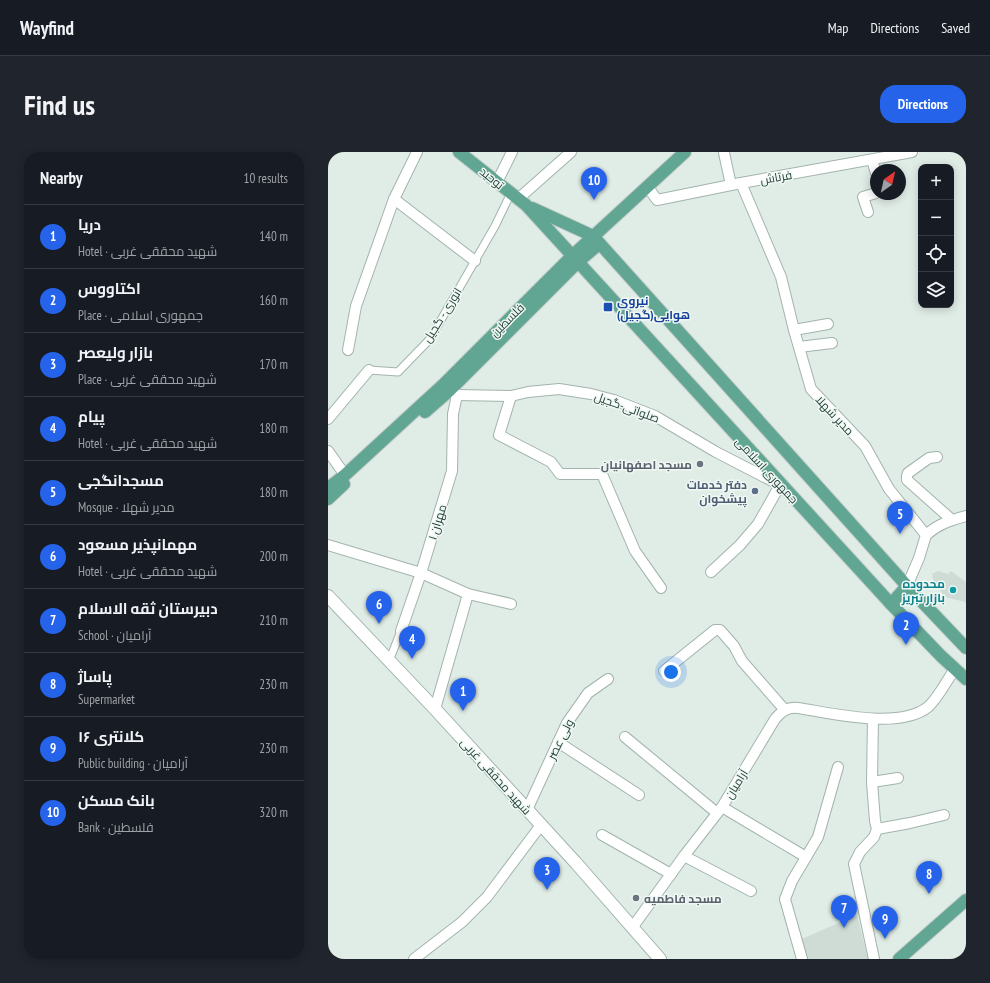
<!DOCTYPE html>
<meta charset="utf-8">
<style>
body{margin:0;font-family:"PT Sans Narrow",Cairo,sans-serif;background:#20242c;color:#f1f3f6}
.controls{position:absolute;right:12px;top:12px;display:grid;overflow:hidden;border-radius:8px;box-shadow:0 2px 10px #0003}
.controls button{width:36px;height:36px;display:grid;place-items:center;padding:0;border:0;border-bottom:1px solid #363941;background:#171b24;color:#f1f3f6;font:20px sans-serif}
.compass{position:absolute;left:542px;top:12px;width:36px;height:36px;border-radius:50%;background:#171b24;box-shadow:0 2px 10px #0003;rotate:34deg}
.you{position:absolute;left:343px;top:520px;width:14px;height:14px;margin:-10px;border:3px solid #fff;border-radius:50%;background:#1a73e8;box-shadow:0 0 0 6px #1a73e833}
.badge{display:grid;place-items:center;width:26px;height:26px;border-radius:50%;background:#2563eb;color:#fff;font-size:13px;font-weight:700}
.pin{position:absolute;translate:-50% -33px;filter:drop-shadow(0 1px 2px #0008)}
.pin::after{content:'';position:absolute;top:21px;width:14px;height:12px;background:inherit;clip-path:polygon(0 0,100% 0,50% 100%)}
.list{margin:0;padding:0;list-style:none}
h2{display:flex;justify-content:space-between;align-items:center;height:52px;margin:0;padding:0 16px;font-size:17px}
h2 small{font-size:13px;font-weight:400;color:#9ea1a6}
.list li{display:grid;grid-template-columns:26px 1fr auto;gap:12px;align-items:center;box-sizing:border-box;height:64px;padding:0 16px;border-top:1px solid #363941}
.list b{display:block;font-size:15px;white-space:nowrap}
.list p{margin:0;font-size:13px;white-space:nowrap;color:#9ea1a6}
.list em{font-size:13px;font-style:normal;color:#9ea1a6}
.icon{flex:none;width:22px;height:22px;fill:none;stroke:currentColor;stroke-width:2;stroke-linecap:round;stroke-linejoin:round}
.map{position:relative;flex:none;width:638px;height:807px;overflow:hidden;border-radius:16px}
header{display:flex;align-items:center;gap:24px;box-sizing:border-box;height:56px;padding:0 20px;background:#171b24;border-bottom:1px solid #363941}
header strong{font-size:19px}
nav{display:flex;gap:22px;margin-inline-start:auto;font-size:14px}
.intro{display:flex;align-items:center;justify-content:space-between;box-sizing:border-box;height:96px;padding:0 24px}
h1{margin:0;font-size:28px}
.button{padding:10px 18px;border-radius:16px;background:#2563eb;color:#fff;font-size:14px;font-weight:700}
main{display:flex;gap:24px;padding:0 24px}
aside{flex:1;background:#171b24;border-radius:16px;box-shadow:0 2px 10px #0003}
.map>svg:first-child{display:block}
.built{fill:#cedcd5}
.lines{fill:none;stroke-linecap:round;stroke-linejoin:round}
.pedestrian-casing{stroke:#a2b4ad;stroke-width:9}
.minor-casing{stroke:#a2b4ad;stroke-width:12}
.tertiary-casing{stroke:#a2b4ad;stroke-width:14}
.primary-casing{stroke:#c0c9c6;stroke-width:14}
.pedestrian{stroke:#fff;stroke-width:7}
.minor{stroke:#fff;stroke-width:10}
.tertiary{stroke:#fff;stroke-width:12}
.primary{stroke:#61a593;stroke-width:12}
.transit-dot{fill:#1a4fb4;stroke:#f0f8f4;stroke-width:1.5}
.worship-dot{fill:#6b7280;stroke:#f0f8f4;stroke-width:1.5}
.service-dot{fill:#5c6f8a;stroke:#f0f8f4;stroke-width:1.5}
.culture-dot{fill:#0f9aa8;stroke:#f0f8f4;stroke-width:1.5}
.labels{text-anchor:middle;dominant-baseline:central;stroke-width:3;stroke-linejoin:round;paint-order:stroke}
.street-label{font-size:12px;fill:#1f3d35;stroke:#f0f8f4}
.transit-label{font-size:12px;font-weight:bold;fill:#164399;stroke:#f0f8f4;text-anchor:start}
.worship-label{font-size:12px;font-weight:bold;fill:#5b616d;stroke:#f0f8f4;text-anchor:end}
.service-label{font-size:12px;font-weight:bold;fill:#4e5e75;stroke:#f0f8f4;text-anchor:end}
.culture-label{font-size:12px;font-weight:bold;fill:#0d838f;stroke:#f0f8f4;text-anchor:end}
</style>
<header>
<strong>Wayfind</strong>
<nav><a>Map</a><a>Directions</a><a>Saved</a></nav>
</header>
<div class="intro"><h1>Find us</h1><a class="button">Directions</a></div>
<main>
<aside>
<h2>Nearby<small>10 results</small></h2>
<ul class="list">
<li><span class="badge">1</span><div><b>دریا</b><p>Hotel · شهید محققی غربی</p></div><em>140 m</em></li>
<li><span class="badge">2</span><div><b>اکتاووس</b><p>Place · جمهوری اسلامی</p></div><em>160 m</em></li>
<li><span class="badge">3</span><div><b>بازار ولیعصر</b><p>Place · شهید محققی غربی</p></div><em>170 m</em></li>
<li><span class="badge">4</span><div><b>پیام</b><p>Hotel · شهید محققی غربی</p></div><em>180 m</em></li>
<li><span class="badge">5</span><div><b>مسجدانگجی</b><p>Mosque · مدیر شهلا</p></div><em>180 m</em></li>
<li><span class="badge">6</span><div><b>مهمانپذیر مسعود</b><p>Hotel · شهید محققی غربی</p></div><em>200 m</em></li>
<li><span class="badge">7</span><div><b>دبیرستان ثقه الاسلام</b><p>School · آرامیان</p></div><em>210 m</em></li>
<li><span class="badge">8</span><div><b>پاساژ</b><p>Supermarket</p></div><em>230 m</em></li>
<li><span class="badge">9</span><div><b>کلانتری ۱۶</b><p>Public building · آرامیان</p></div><em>230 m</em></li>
<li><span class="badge">10</span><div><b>بانک مسکن</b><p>Bank · فلسطین</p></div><em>320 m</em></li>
</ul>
</aside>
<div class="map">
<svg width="638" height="807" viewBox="0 0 638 807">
<rect width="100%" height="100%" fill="#e0ece6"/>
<!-- built -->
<g class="built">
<path d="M610 419 620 422 623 419 638 430V452L637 450 617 445 606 430 604 422Z"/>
<path d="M529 763 540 807H475L469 789Z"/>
</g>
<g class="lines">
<defs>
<g id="pedestrian">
<path d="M41 218 70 220 102 187 167 74 183 41"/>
<path d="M61 509 73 479"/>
</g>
<g id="minor">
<path d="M396 1 403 33"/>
<path d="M544 8 548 21"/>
<path d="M169 30 184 0"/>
<path d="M413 31 453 125 466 178 483 237 537 294 561 337 598 383 591 406 579 434"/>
<path d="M319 34 329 48 413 31 584 0"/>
<path d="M66 47 147 109"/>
<path d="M190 47 243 0"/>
<path d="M540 60 535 45 548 41"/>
<path d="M466 178 500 172"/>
<path d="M471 195 504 191"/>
<path d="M20 198 28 154 66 47 89 0"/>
<path d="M129 243 183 244 200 240 231 237 263 242 286 248 327 264 388 300 452 333 430 372 412 393 383 420"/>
<path d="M183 244 171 283 223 310 232 322H274L307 399 333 436"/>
<path d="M0 267 41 218"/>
<path d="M0 299 17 323"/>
<path d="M609 305 601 306 580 321 579 324V328L624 368"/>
<path d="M598 383C610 372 623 368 638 364"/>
<path d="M0 393 93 421 140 442 183 452"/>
<path d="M73 479 93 421 124 319 125 262 129 243 124 240"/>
<path d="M336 519 387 478H392L406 494 414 509 456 557"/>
<path d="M107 557 140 442"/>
<path d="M545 567 544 630 547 669 549 677 546 685 532 700 526 712 546 807"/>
<path d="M297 585 389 661"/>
<path d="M230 590 311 643"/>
<path d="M544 630 570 626"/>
<path d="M394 655 478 705"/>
<path d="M199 658 239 571 260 541 280 527"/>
<path d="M549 677 582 671 616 663"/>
<path d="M274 683 343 722"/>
<path d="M356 704 423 739"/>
<path d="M304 776 356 704 394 655 447 567C454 559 459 555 470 556 504 561 571 578 600 555 610 546 619 528 627 517"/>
<path d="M86 807 134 770 159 745 213 673"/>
<path d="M474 807 457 747 464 729 490 685 510 615"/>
</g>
<path id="tertiary" d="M0 444 107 557 248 711 332 807"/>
<g id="primary">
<path d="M131 0 198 53 563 452 613 504 638 527"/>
<path d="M204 56 265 84 579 434 638 496"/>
<path d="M97 260 121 239 250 110 271 92"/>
<path d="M0 336 17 323 115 233 244 104 357 0"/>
<path d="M0 347 16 332"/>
<path d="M563 452 579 434"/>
<path d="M571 807 638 748"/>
</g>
</defs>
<!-- pedestrian casing -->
<use href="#pedestrian" class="pedestrian-casing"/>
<!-- minor casing -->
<use href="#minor" class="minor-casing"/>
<!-- tertiary casing -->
<use href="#tertiary" class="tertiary-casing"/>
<!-- primary casing -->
<use href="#primary" class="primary-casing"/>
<!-- pedestrian -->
<use href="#pedestrian" class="pedestrian"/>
<!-- minor -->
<use href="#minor" class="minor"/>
<!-- tertiary -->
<use href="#tertiary" class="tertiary"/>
<!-- primary -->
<use href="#primary" class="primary"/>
</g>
<!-- markers -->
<rect class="transit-dot" x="275" y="150" width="10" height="10" rx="2"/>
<g class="worship-dot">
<circle cx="372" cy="312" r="4"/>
<circle cx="308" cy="746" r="4"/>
</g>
<circle class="service-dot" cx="427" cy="339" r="4"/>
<circle class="culture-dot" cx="625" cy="438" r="4"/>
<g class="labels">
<!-- street labels -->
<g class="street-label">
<text transform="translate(448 25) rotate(-10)">فرتاش</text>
<text transform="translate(164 26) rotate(39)">توحید</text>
<text transform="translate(114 163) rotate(-58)">انوری - گجیل</text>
<text transform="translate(179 168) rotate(-45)">فلسطین</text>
<text transform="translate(299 255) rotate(20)">صلواتی-گجیل</text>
<text transform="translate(507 263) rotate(47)">مدیر شهلا</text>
<text transform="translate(439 318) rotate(47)">جمهوری اسلامی</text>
<text transform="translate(109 370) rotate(-73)">مهران ۱</text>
<text transform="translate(232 587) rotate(-63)">ولی عصر</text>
<text transform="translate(168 624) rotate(48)">شهید محققی غربی</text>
<text transform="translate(408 632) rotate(-58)">آرامیان</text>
</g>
<!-- transit labels -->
<g class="transit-label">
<text x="289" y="148">نیروی<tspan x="289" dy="14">هوایی(گجیل)</tspan></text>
</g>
<!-- worship labels -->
<g class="worship-label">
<text x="364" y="312">مسجد اصفهانیان</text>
<text x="316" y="746" text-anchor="start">مسجد فاطمیه</text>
</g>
<!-- service labels -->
<g class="service-label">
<text x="419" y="332">دفتر خدمات<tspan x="419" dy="14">پیشخوان</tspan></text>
</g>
<!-- culture labels -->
<g class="culture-label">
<text x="617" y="431">محدوده<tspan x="617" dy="14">بازار تبریز</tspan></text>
</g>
</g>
</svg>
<div class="controls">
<button>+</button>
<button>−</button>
<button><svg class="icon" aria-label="locate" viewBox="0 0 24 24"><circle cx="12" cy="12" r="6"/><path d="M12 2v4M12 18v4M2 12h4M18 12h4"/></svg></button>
<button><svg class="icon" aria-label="layers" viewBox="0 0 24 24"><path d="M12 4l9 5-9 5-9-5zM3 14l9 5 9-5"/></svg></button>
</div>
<svg class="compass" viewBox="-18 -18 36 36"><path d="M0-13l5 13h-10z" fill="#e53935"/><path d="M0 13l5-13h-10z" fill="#9ea1a6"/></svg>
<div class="you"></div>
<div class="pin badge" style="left:135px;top:559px">1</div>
<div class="pin badge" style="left:578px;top:493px">2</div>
<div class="pin badge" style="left:219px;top:738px">3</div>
<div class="pin badge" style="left:84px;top:507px">4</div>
<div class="pin badge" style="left:572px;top:382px">5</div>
<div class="pin badge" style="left:51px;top:472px">6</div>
<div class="pin badge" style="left:516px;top:776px">7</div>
<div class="pin badge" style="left:601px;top:742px">8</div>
<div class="pin badge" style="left:557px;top:787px">9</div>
<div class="pin badge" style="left:266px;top:48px">10</div>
</div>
</main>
